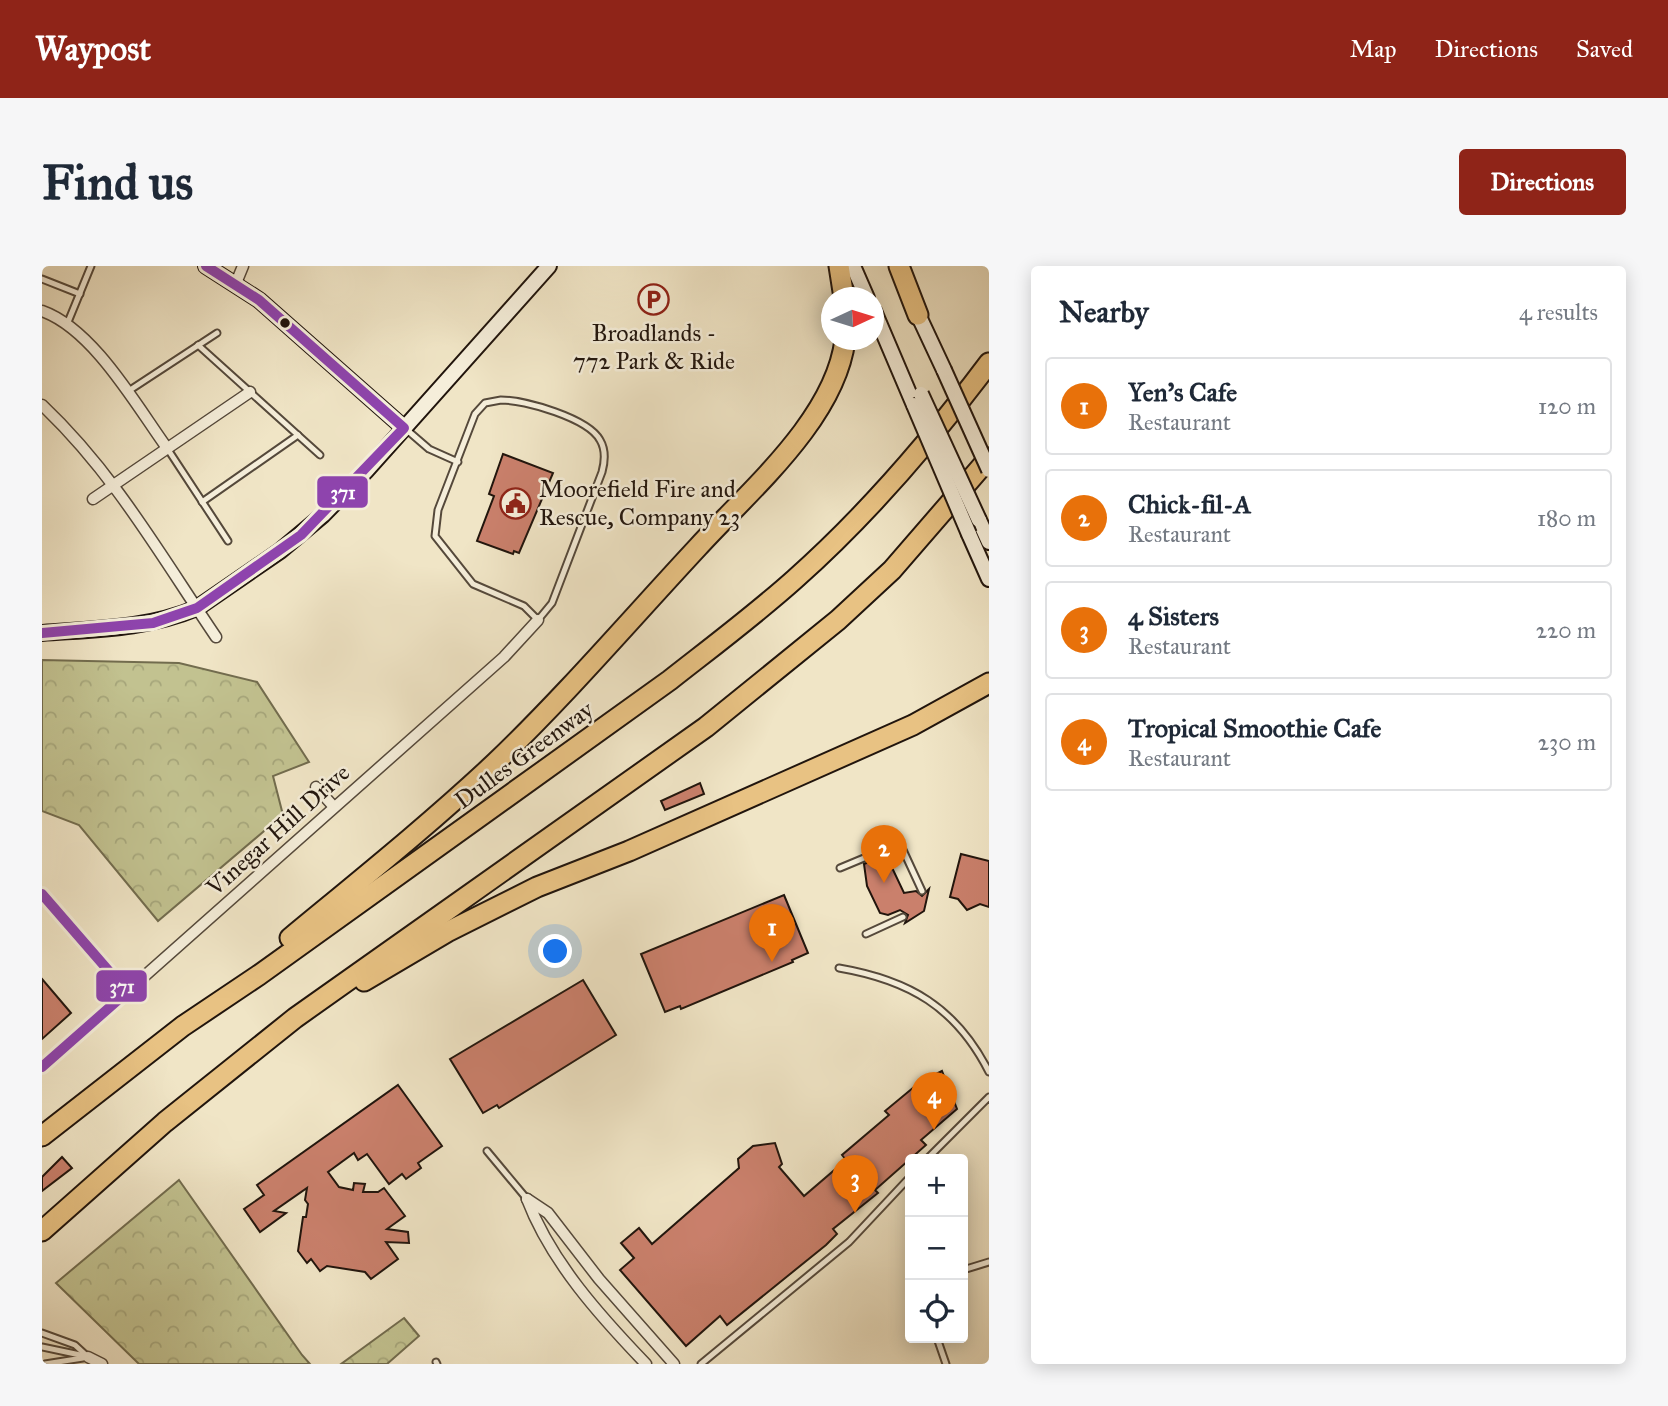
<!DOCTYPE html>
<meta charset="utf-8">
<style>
body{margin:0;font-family:"IM FELL Great Primer",serif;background:#f6f6f7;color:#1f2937}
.controls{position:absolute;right:21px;bottom:21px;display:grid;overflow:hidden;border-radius:7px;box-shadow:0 4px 18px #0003}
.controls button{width:63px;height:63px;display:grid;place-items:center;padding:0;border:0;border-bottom:2px solid #e0e1e3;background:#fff;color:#1f2937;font:35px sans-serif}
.compass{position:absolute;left:779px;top:21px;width:63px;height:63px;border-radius:50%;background:#fff;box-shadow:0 4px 18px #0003;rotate:86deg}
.you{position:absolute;left:514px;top:686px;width:24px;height:24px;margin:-18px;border:5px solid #fff;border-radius:50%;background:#1a73e8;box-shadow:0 0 0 10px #1a73e833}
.badge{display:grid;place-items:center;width:46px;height:46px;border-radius:50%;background:#8f2418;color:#fff;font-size:23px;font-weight:700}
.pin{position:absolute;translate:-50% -58px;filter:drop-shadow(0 2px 4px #0008)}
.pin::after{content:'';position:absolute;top:37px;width:24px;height:21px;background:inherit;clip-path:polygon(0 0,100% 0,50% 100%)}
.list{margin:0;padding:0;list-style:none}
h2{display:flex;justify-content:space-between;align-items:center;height:91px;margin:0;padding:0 28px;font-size:30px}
h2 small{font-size:23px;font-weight:400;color:#747a83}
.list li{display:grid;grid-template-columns:46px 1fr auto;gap:21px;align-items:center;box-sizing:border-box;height:98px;margin:0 14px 14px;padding:0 14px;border:2px solid #e0e1e3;border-radius:7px}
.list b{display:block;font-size:26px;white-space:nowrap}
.list p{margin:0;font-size:23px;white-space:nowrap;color:#747a83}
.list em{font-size:23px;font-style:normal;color:#747a83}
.icon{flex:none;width:38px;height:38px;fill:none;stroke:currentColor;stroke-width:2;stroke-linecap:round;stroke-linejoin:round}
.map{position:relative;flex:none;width:947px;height:1098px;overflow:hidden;border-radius:7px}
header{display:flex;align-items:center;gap:42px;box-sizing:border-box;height:98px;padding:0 35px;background:#8f2418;color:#fff}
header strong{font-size:33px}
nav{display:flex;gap:38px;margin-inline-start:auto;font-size:24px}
.intro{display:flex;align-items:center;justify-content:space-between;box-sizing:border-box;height:168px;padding:0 42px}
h1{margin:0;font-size:49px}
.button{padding:18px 32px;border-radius:7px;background:#8f2418;color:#fff;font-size:24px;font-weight:700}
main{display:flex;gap:42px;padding:0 42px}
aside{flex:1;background:#fff;border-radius:7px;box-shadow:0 4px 18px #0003}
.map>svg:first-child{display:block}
.forest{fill:url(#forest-crowns);stroke:#726c4e;stroke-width:2}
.building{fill:#ca806c;stroke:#21150d;stroke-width:2}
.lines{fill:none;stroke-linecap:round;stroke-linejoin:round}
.lane-casing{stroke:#55493b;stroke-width:9}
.street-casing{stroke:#55493b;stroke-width:13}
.secondary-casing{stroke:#21150d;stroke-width:18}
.highway-casing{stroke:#21150d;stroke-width:23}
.lane{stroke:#f5eeda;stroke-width:5}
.street{stroke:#f5eeda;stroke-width:10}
.secondary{stroke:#f5eeda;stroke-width:14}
.highway{stroke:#e8c283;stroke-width:19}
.secondary-bridge-casing{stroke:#21150d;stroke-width:18;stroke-linecap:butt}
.secondary-bridge{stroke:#f5eeda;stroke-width:14}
.bus-1-casing{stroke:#f5eeda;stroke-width:16}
.bus-1{stroke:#8e44ad;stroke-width:10}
.bus-dot{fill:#21150d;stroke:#f5eeda;stroke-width:2.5}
.labels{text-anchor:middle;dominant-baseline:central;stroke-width:5;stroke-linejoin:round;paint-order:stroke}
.poi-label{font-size:24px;fill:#21150d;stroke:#f5eeda}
.street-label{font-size:24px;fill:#21150d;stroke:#f5eeda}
.line-badge{stroke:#f5eeda;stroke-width:2.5}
.badge-label{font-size:19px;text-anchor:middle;font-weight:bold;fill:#fff}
</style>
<header>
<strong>Waypost</strong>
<nav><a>Map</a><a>Directions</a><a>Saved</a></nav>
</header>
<div class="intro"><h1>Find us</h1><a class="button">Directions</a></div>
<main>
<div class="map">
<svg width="947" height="1098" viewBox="0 0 947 1098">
<defs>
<pattern id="forest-crowns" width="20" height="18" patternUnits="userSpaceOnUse" patternTransform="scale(1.75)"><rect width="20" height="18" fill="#c2c290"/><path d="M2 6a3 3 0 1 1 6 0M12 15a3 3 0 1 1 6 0" fill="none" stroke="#a6a67b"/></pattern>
</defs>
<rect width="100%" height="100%" fill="#f0e5c6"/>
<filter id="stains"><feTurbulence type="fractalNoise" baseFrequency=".00286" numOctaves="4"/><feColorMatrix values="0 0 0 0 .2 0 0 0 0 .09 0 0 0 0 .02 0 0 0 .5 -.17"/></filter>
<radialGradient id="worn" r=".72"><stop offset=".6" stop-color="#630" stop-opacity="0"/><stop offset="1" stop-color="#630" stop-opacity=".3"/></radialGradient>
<!-- forest -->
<g class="forest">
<path d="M0 394 137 397 215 416 267 496 231 510 241 549 116 655 37 559 0 545Z"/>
<path d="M137 914 260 1089 268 1098H97L14 1017Z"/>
<path d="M362 1052 377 1070 345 1098H299Z"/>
</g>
<!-- building -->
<g class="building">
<path d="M461 188 511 207 477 287 472 285 471 288 435 275 452 230 447 228Z"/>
<path d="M658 517 662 528 623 544 619 535Z"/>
<path d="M919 588 947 595V641L938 638 925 644 916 633 908 631Z"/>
<path d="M844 589 862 627 874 625 880 630 887 623 882 645 863 657 866 649 858 644 846 649 838 647 825 620 822 598Z"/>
<path d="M742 629 766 687 750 694 751 696 639 743 638 740 623 746 599 688Z"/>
<path d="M0 713 29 747 0 773Z"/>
<path d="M541 714 574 769 457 842 455 839 441 847 408 793Z"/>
<path d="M900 805 915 843 879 874 884 879 833 924 836 927 791 963 795 968 784 979 685 1059 678 1050 644 1080 578 1004 592 992 579 977 597 962 610 978 697 902 696 893 711 880 733 877 740 898 737 901 762 930 804 894 800 889 847 849 843 845 878 816Z"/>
<path d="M356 819 400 880 376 897 379 902 364 913 360 908 347 918 325 888 316 894 312 887 286 906 297 921 311 924 312 917 323 918 321 926H336L342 922 363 950 345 963 366 966 367 977 344 976 356 993 329 1013 323 1006 285 1000 278 1005 269 993 265 997 256 985 261 951H264L266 938 263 934 265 922 232 945 244 947 218 966 202 943 222 929 215 919Z"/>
<path d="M20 891 30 902 0 925V911Z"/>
</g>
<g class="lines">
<defs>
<g id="lane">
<path d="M0 13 38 28"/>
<path d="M26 56 49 0"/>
<path d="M156 79 278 189"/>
<path d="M85 126 175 67"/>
<path d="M459 134C483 134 546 152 558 174 564 184 563 195 560 206L510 337 496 354 482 340 431 318 393 270 396 244 433 148 443 137Z"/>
<path d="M365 164 387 183 416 196"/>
<path d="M125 182 186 275"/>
<path d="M160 236 256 169"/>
<path d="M798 602 846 582 861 584 880 625"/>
<path d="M824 668 861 651"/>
<path d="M797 702C867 714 914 741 947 806"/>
<path d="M445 885 485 933"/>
<path d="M885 893 947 831"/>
<path d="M921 1004 947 996"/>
<path d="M0 1067 33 1079 46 1091"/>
<path d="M895 1072 904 1098"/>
<path d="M0 1081 43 1090"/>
<path d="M394 1096 395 1098"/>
<path d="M3 1098 41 1092"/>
<path d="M659 1098 807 976 868 911"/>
</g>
<g id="street">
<path d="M194 17 201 0"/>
<path d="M0 45C51 63 94 139 125 182"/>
<path d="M0 139C72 207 119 290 174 371"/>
<path d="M51 233 208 126"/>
<path d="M274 521 292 541"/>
<path d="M0 628 85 726"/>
<path d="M0 801 462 391 496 354"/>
<path d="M485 933 506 947 557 1013 632 1098"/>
<path d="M485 933C509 996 558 1050 604 1098"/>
<path d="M46 1091 60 1098"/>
</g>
<g id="secondary">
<path d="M164 0 217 34 362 162"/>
<path d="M811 0 825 32"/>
<path d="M873 42 902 104"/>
<path d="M832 45 872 139"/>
<path d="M937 254 947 276"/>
<path d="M927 268 947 313"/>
<path d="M0 367C53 363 105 363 155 342L238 285 281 249 324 205 507 0"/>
</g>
<g id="highway">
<path d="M797 0 802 32"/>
<path d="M857 0 876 49"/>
<path d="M248 672C317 615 388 558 453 497 524 429 589 353 656 281 708 224 793 153 803 74"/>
<path d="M322 715 405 666 495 621 587 585 871 459 947 417"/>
<path d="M0 870 141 760 217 709 628 414C670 381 714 348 753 313 825 249 890 173 947 97"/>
<path d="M0 965 123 856 253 752 664 461 796 354 850 304 947 192"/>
</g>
</defs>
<!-- lane casing -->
<use href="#lane" class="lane-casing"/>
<!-- street casing -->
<use href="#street" class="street-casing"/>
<!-- secondary casing -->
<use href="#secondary" class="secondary-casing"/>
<!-- highway casing -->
<use href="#highway" class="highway-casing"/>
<!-- lane -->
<use href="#lane" class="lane"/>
<!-- street -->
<use href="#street" class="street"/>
<!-- secondary -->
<use href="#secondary" class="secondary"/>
<!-- highway -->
<use href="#highway" class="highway"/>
<defs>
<g id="secondary-bridge">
<path d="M902 104 947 204"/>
<path d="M879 128 937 254"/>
<path d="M872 139 927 268"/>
</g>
</defs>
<!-- secondary-bridge casing -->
<use href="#secondary-bridge" class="secondary-bridge-casing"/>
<!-- secondary-bridge -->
<use href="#secondary-bridge" class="secondary-bridge"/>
<defs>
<g id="bus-1">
<path d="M0 367 111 357 155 342 259 269 362 162 217 34 164 0"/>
<path d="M0 628 85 726 0 801"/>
</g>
</defs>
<!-- bus-1 casing -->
<use href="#bus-1" class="bus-1-casing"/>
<!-- bus-1 -->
<use href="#bus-1" class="bus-1"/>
</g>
<!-- icons -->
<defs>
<symbol id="parking-ring" viewBox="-11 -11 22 22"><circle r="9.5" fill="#f5eeda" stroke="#8f2418" stroke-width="1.5"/><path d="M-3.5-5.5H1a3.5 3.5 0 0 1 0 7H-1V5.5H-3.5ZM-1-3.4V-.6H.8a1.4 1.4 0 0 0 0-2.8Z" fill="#8f2418"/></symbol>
<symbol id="civic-ring" viewBox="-11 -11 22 22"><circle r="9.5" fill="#f5eeda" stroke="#8f2418" stroke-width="1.5"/><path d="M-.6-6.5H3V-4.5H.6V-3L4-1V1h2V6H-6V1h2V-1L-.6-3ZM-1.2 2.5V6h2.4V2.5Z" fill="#8f2418"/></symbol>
</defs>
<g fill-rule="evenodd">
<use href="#parking-ring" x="594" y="16" width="35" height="35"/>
<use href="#civic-ring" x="456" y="220" width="35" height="35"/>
</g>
<!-- markers -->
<circle class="bus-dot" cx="243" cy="57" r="6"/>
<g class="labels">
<!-- poi labels -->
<g class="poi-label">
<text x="612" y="67">Broadlands -<tspan x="612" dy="28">772 Park &amp; Ride</tspan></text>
<text x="497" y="223" text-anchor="start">Moorefield Fire and<tspan x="497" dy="28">Rescue, Company 23</tspan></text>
</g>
<!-- street labels -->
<g class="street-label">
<text transform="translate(482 489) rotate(-36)">Dulles Greenway</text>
<text transform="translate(236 564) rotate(-42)">Vinegar Hill Drive</text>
</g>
</g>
<g class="line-badge">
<rect x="274" y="209" width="53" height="34" rx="7" fill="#8e44ad"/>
<rect x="53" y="703" width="53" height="34" rx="7" fill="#8e44ad"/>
</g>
<g class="badge-label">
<text x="301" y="233">371</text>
<text x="80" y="727">371</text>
</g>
<rect width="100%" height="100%" filter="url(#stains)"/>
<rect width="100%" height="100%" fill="url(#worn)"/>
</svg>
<div class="controls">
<button>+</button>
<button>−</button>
<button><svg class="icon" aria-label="locate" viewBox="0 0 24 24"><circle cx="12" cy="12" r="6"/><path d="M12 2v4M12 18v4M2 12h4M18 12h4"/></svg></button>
</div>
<svg class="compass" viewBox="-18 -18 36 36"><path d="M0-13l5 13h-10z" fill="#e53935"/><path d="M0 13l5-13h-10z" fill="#747a83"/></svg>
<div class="you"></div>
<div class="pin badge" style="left:730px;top:696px;background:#e8710a">1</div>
<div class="pin badge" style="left:842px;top:617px;background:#e8710a">2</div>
<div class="pin badge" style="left:813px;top:947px;background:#e8710a">3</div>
<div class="pin badge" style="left:892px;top:864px;background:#e8710a">4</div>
</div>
<aside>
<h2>Nearby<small>4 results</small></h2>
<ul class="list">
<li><span class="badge" style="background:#e8710a">1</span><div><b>Yen's Cafe</b><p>Restaurant</p></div><em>120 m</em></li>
<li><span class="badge" style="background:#e8710a">2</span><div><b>Chick-fil-A</b><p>Restaurant</p></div><em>180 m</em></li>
<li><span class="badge" style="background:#e8710a">3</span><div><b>4 Sisters</b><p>Restaurant</p></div><em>220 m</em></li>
<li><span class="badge" style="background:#e8710a">4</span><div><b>Tropical Smoothie Cafe</b><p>Restaurant</p></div><em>230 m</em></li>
</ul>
</aside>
</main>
